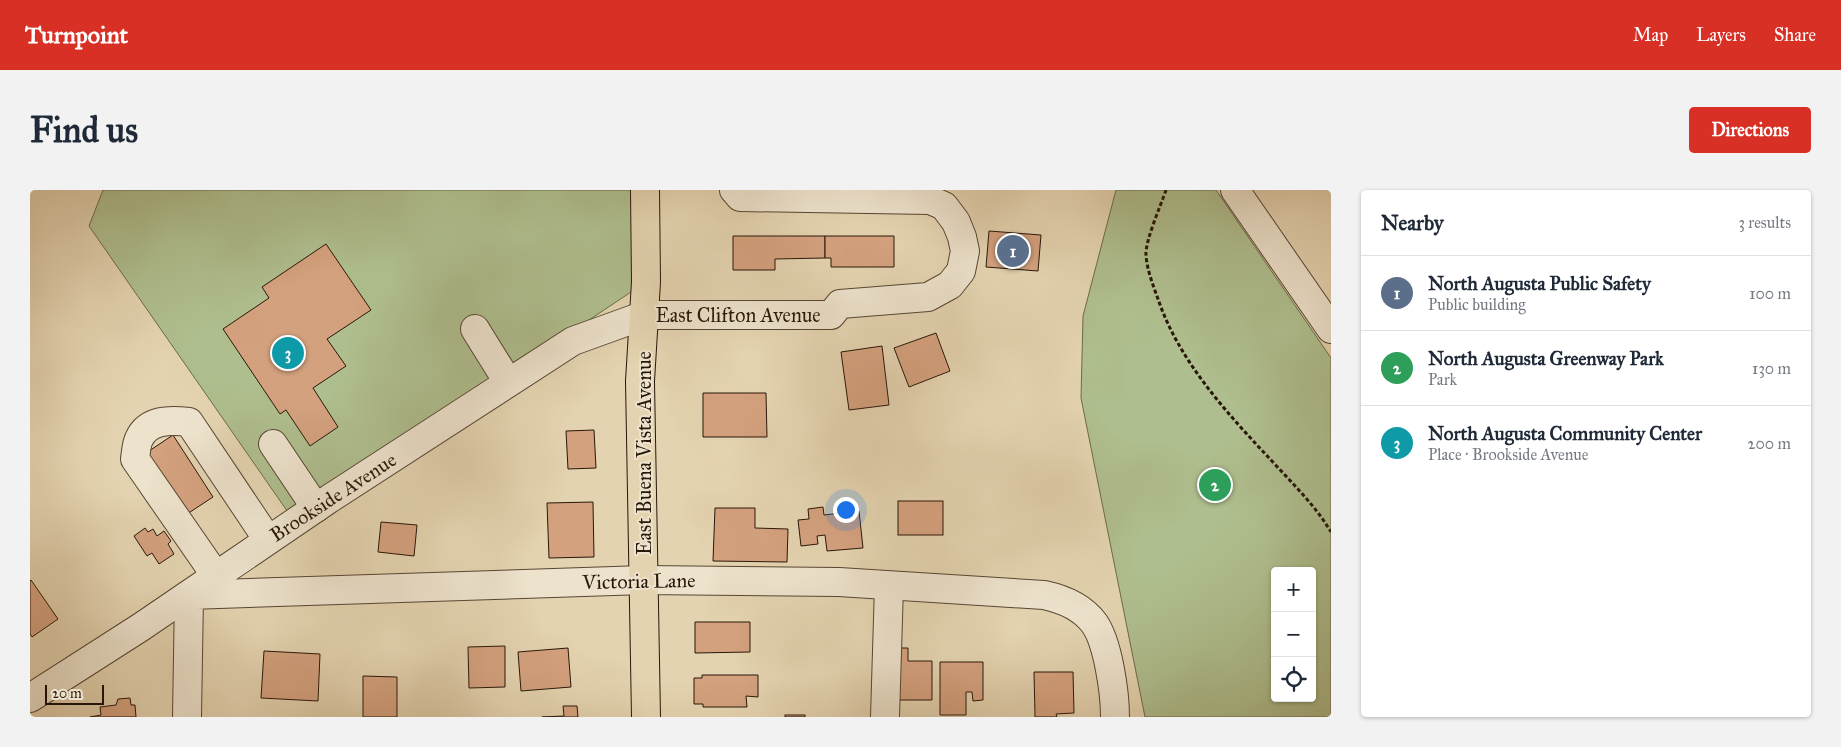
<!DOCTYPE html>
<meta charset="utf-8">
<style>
body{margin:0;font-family:"IM FELL Great Primer",serif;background:#f2f2f3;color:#1f2937}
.controls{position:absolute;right:15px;bottom:15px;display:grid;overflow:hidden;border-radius:5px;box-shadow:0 1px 4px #0004}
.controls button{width:45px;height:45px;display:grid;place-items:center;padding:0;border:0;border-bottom:1px solid #e0e1e3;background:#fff;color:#1f2937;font:25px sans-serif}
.scale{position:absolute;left:15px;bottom:12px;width:59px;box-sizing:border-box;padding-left:5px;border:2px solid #281709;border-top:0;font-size:14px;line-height:18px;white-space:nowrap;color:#281709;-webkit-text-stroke:4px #ede2cc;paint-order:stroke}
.you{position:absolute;left:815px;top:319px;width:18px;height:18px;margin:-12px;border:4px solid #fff;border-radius:50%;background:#1a73e8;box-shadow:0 0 0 8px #1a73e833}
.badge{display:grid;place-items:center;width:32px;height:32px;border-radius:50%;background:#d93025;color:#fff;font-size:16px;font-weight:700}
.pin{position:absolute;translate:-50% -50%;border:2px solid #fff;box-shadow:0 1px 5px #0006}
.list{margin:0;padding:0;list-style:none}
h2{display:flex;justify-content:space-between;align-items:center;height:65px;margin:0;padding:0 20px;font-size:21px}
h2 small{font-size:16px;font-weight:400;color:#747a83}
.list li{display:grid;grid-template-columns:32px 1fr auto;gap:15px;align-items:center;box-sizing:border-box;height:75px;padding:0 20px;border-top:1px solid #e0e1e3}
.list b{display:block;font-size:19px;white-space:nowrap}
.list p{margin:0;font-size:16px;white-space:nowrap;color:#747a83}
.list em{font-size:16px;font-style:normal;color:#747a83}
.icon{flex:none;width:28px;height:28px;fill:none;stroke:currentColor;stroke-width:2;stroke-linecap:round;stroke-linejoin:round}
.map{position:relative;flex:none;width:1301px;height:527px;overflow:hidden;border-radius:5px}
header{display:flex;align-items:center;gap:30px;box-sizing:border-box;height:70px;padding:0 25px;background:#d93025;color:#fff}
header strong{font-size:24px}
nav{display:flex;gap:28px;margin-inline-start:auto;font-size:18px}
.intro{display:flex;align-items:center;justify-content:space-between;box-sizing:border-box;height:120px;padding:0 30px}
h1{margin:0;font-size:35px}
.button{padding:12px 22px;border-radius:5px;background:#d93025;color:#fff;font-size:18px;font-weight:700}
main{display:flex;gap:30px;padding:0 30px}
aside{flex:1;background:#fff;border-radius:5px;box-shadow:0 1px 4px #0004}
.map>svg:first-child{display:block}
.green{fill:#afbe8e;stroke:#6c6a4c;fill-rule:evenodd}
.building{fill:#d4a17e;stroke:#281709}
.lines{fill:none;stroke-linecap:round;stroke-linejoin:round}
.minor-casing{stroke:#574633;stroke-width:30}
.major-casing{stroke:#281709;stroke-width:30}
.path{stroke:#281709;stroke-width:3;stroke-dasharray:4 2.5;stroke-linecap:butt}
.minor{stroke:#ede2cc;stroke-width:28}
.major{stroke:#e4d3b0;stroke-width:28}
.labels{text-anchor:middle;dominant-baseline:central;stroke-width:4;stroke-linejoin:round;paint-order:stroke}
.street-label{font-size:20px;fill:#281709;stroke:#ede2cc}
</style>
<header>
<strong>Turnpoint</strong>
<nav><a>Map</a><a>Layers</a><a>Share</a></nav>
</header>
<div class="intro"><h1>Find us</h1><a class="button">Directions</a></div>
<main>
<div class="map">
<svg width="1301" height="527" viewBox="0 0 1301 527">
<rect width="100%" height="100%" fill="#e4d3b0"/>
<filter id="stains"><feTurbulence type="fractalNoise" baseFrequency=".004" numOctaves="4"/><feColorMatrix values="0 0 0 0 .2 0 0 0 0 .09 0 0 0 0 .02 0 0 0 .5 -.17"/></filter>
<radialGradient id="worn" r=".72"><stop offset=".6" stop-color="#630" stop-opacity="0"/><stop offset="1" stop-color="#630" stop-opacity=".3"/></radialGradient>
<!-- green -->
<g class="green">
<path d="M73 0H602L604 100 262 328 59 36Z"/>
<path d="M1086 0H1186L1301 168V527H1115L1051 208 1053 126ZM1245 381H1282V508H1245Z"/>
</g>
<!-- building -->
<g class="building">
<path d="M959 41 1011 45 1008 81 956 77Z"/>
<path d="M703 46H795V68L745 69V80H703Z"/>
<path d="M795 46H864V77H801V68H795Z"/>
<path d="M296 54 341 120 297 149 316 176 283 198 308 237 280 256 256 220 250 224 193 139 239 108 232 97Z"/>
<path d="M906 143 920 181 879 197 864 158Z"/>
<path d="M852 156 859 215 819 220 811 162Z"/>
<path d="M673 203H736L737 247H673Z"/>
<path d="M564 240 566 278 538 279 536 241Z"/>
<path d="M143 245 183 307 151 328 110 267Z"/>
<rect x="868" y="311" width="45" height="34"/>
<path d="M563 312 564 367 519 368 517 313Z"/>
<path d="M793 317 794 325 829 321 833 358 797 361 795 345 787 346 788 354 771 356 768 330 779 329 778 319Z"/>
<path d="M685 318H725V338L758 339 757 372 683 371Z"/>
<path d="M351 332 387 335 384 366 348 362Z"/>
<path d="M115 338 118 342 123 339 127 346 134 341 141 351 138 354 144 364 129 374 122 363 117 366 104 346Z"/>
<path d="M1 390 28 429 2 447 0 444V391Z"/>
<path d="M665 432H720V462L665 463Z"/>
<path d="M475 456V497L439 498 438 457Z"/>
<path d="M538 458 541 497 491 501 488 462Z"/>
<path d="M861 458H878V471H902V510H860Z"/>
<path d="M234 461 290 464 288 511 231 508Z"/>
<path d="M910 472H953V510L943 511 942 502H936V525H910Z"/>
<path d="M1004 482H1043L1044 523 1026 524 1027 527H1005Z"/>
<path d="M672 485H728V507L716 506 717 517H673V514H664V488H672Z"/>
<path d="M333 486 367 487V527H333Z"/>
<path d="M100 508 101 515H105L106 527H60L71 525 70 517 86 515 88 509Z"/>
<path d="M533 516H547L548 527H512L534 526Z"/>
<rect x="755" y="525" width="20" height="2"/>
</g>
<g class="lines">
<defs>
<g id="minor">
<path d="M1205 0 1301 139"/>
<path d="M445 139 478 192"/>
<path d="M243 254 286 318"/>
<path d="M186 386 105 269C106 263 106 255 109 249 118 229 140 230 159 232L238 350"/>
<path d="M0 508 111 437 299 309 543 151 615 125H801L810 114 898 107 920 95 931 81 935 61 932 47 926 32 914 16 900 10 710 7 704 0"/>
<path d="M157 527 159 405 614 390 809 392 1014 405C1033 409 1052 417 1064 433 1078 452 1085 503 1085 527"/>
<path d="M855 527 859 396"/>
</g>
<path id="major" d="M615 0 616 92 610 191 616 527"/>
</defs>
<!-- minor casing -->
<use href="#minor" class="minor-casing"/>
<!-- major casing -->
<use href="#major" class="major-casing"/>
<!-- path -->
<path class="path" d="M1136 0C1131 15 1115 51 1116 65 1117 80 1123 95 1128 109 1149 171 1196 222 1240 269 1262 293 1285 315 1301 342"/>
<!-- minor -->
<use href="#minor" class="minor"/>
<!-- major -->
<use href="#major" class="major"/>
</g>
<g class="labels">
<!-- street labels -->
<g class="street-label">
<text x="708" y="125">East Clifton Avenue</text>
<text transform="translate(614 263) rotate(-90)">East Buena Vista Avenue</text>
<text transform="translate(303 307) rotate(-33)">Brookside Avenue</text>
<text transform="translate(609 391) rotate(-1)">Victoria Lane</text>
</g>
</g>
<rect width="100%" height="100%" filter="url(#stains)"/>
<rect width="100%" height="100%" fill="url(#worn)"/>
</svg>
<div class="controls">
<button>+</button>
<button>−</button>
<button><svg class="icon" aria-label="locate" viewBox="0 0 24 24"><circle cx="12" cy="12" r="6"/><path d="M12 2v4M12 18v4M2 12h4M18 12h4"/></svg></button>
</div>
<div class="scale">20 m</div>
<div class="you"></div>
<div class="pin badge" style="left:983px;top:61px;background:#5c6f8a">1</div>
<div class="pin badge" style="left:1185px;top:295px;background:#2e9e5b">2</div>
<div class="pin badge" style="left:258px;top:163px;background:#0f9aa8">3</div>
</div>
<aside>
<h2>Nearby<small>3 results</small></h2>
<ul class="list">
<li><span class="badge" style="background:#5c6f8a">1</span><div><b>North Augusta Public Safety</b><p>Public building</p></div><em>100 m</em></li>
<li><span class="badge" style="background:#2e9e5b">2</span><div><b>North Augusta Greenway Park</b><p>Park</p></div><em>130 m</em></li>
<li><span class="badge" style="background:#0f9aa8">3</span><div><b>North Augusta Community Center</b><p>Place · Brookside Avenue</p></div><em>200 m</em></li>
</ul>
</aside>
</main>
